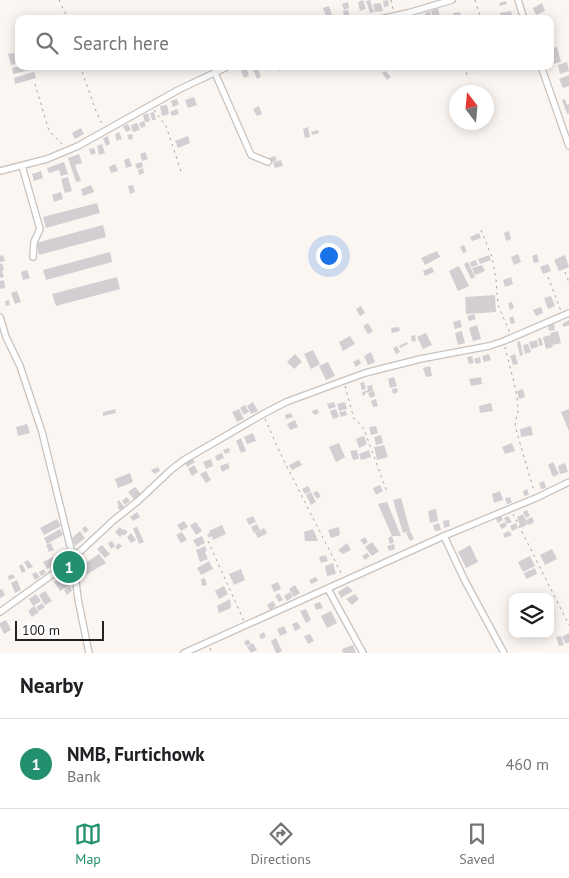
<!DOCTYPE html>
<style>
body{margin:0;font-family:"PT Sans",sans-serif;background:#f6f6f6;color:#202124}
.controls{position:absolute;right:15px;bottom:15px;display:grid;overflow:hidden;border-radius:10px;box-shadow:0 2px 12px #0003}
.controls button{width:45px;height:45px;display:grid;place-items:center;padding:0;border:0;border-bottom:1px solid #e0e0e0;background:#fff;color:#202124;font:25px sans-serif}
.compass{position:absolute;left:449px;top:85px;width:45px;height:45px;border-radius:50%;background:#fff;box-shadow:0 2px 12px #0003;rotate:344deg}
.scale{position:absolute;left:15px;bottom:12px;width:89px;box-sizing:border-box;padding-left:5px;border:2px solid #242221;border-top:0;font-size:14px;line-height:18px;white-space:nowrap;color:#242221;-webkit-text-stroke:4px #fff;paint-order:stroke}
.you{position:absolute;left:328px;top:255px;width:18px;height:18px;margin:-12px;border:4px solid #fff;border-radius:50%;background:#1a73e8;box-shadow:0 0 0 8px #1a73e833}
.badge{display:grid;place-items:center;width:32px;height:32px;border-radius:50%;background:#22906f;color:#fff;font-size:16px;font-weight:700}
.pin{position:absolute;translate:-50% -50%;border:2px solid #fff;box-shadow:0 1px 5px #0006}
.list{margin:0;padding:0;list-style:none}
h2{display:flex;justify-content:space-between;align-items:center;height:65px;margin:0;padding:0 20px;font-size:21px}
h2 small{font-size:16px;font-weight:400;color:#757577}
.list li{display:grid;grid-template-columns:32px 1fr auto;gap:15px;align-items:center;box-sizing:border-box;height:90px;padding:0 20px;border-top:1px solid #e0e0e0}
.list b{display:block;font-size:19px;white-space:nowrap}
.list p{margin:0;font-size:16px;white-space:nowrap;color:#757577}
.list em{font-size:16px;font-style:normal;color:#757577}
.icon{flex:none;width:28px;height:28px;fill:none;stroke:currentColor;stroke-width:2;stroke-linecap:round;stroke-linejoin:round}
.map{position:relative;flex:none;width:569px;height:653px;overflow:hidden}
.search{position:absolute;background:#fff;box-shadow:0 2px 12px #0003;left:15px;right:15px;top:15px;height:55px;display:flex;align-items:center;gap:12px;box-sizing:border-box;padding:0 18px;border-radius:10px;color:#757577;font-size:19px}
.sheet{height:155px;background:#fff}
nav{display:flex;justify-content:space-around;align-items:center;box-sizing:border-box;height:70px;border-top:1px solid #e0e0e0;background:#fff;font-size:14px;color:#757577}
nav a{display:grid;justify-items:center;gap:2px}
nav .on{color:#22906f}
.map>svg:first-child{display:block}
.building{fill:#d3ced2}
.lines{fill:none;stroke-linecap:round;stroke-linejoin:round}
.minor-casing{stroke:#c7c2be;stroke-width:8}
.path{stroke:#aaa5a2;stroke-width:1;stroke-dasharray:2.5 4;stroke-linecap:butt}
.minor{stroke:#fff;stroke-width:5.5}
</style>
<div class="map">
<svg width="569" height="653" viewBox="0 0 569 653">
<rect width="100%" height="100%" fill="#fcf6f2"/>
<!-- building -->
<g class="building">
<path d="M363 0 366 9 360 11 358 2Z"/>
<path d="M370 0 374 12 370 13 366 1Z"/>
<path d="M388 0 389 6 384 7 383 1Z"/>
<path d="M506 1 507 4 500 6 499 3Z"/>
<path d="M348 2 349 8 344 10 342 4Z"/>
<path d="M381 3 383 11 375 12 373 4Z"/>
<path d="M542 3 545 11 536 15 533 8Z"/>
<path d="M329 6 332 15 334 19H327L323 8Z"/>
<path d="M438 8 440 16 433 18 431 11Z"/>
<path d="M348 10 350 18 345 19 343 11Z"/>
<path d="M430 11 432 19H426L425 13Z"/>
<path d="M511 11 513 19H501L500 13Z"/>
<path d="M460 12 461 16 454 17 453 13Z"/>
<path d="M557 47 561 62 552 64 550 59V57H552L550 49Z"/>
<path d="M14 53 16 64 11 65 8 54Z"/>
<path d="M567 62 569 71 560 74 558 65Z"/>
<path d="M20 66H33L34 69 13 74 12 68Z"/>
<path d="M246 66 249 76 244 78 240 68Z"/>
<path d="M257 66 261 77 257 79 252 67Z"/>
<path d="M279 66H283L284 69 279 71 277 67Z"/>
<path d="M386 71 391 77 387 80 382 73Z"/>
<path d="M34 72 36 78 15 84 14 78Z"/>
<path d="M569 75V86L563 88 559 79Z"/>
<path d="M194 97 197 105 188 108 185 100Z"/>
<path d="M177 99 179 104 173 107 171 101Z"/>
<path d="M565 99 567 105 569 104V113L567 114 562 100Z"/>
<path d="M167 105 169 114 162 116 160 106Z"/>
<path d="M259 106 262 114 257 116 253 109Z"/>
<path d="M177 109 179 114 172 116 170 112Z"/>
<path d="M154 112 156 120H152L150 113Z"/>
<path d="M148 113 150 120 148 122H145L143 115Z"/>
<path d="M144 121 146 126 141 128 139 123Z"/>
<path d="M137 123 140 130 133 132 131 125Z"/>
<path d="M128 124 131 130 126 132 123 126Z"/>
<path d="M308 127 310 137 305 138 303 129Z"/>
<path d="M81 128 84 134 75 139 72 133Z"/>
<path d="M318 130 319 133 312 135 311 132Z"/>
<path d="M119 132 122 139 120 140 119 138V140L117 141 115 134Z"/>
<path d="M132 134 133 139 129 140 127 135Z"/>
<path d="M108 136 110 144 106 146 103 138Z"/>
<path d="M188 136 190 143 178 148 175 141Z"/>
<path d="M102 144 105 153 99 155 97 146Z"/>
<path d="M94 148 96 153 91 155 89 149Z"/>
<path d="M145 152 148 159 142 161 140 154Z"/>
<path d="M79 154 82 163 75 165 81 181 76 182 68 158Z"/>
<path d="M275 156 277 161 271 163 269 158Z"/>
<path d="M129 158 132 166 126 168 124 160Z"/>
<path d="M281 160 283 166 275 168 273 163Z"/>
<path d="M64 162 68 174 61 176 59 170 49 173 47 168Z"/>
<path d="M142 162 143 167 137 169 135 164Z"/>
<path d="M115 164 118 171 111 173 109 167Z"/>
<path d="M143 168 144 173 139 175 138 170Z"/>
<path d="M41 171 43 178 34 181 32 174Z"/>
<path d="M68 177 72 191 65 193 61 179Z"/>
<path d="M91 185 94 192 83 196 81 189Z"/>
<path d="M133 185 135 192 130 194 128 186Z"/>
<path d="M61 192 63 199 54 202 52 195Z"/>
<path d="M97 203 100 213 46 228 43 217Z"/>
<path d="M103 225 106 237 39 255 36 243Z"/>
<path d="M509 231 511 239 506 241 504 233Z"/>
<path d="M479 233 481 238 472 241 470 237Z"/>
<path d="M464 245 467 252 463 253 460 247Z"/>
<path d="M437 251 440 257 425 265 421 258Z"/>
<path d="M110 252 112 262 46 280 43 270Z"/>
<path d="M518 254 521 262 514 265 511 257Z"/>
<path d="M537 254 539 262 534 263 532 256Z"/>
<path d="M3 255 5 261 0 262V256Z"/>
<path d="M489 255 491 260 480 264 478 259Z"/>
<path d="M565 255 569 267 559 271 554 260Z"/>
<path d="M476 260 478 265 471 267 470 262Z"/>
<path d="M468 262 475 277 471 279 464 264Z"/>
<path d="M2 263 4 270 2 271 4 277 0 278V264Z"/>
<path d="M548 264 551 271 543 274 540 267Z"/>
<path d="M482 265 485 271 475 275 472 268Z"/>
<path d="M459 266 469 286 458 291 449 271Z"/>
<path d="M432 267 434 272 425 276 423 271Z"/>
<path d="M27 270 30 278 23 280 21 272Z"/>
<path d="M117 277 120 289 56 306 52 294Z"/>
<path d="M511 277 513 284 505 287 503 280Z"/>
<path d="M4 280 5 288 0 289V281Z"/>
<path d="M17 291 21 302 15 304 11 293Z"/>
<path d="M495 295 496 312 466 314 465 297Z"/>
<path d="M551 296 555 306 548 309 544 298Z"/>
<path d="M9 300 10 305 6 306 5 301Z"/>
<path d="M512 302 514 308 510 310 508 303Z"/>
<path d="M361 306 365 313 360 316 356 309Z"/>
<path d="M541 307 543 313 536 316 533 310Z"/>
<path d="M474 314 476 319 469 321 467 316Z"/>
<path d="M513 316 515 323 511 324 509 318Z"/>
<path d="M460 320 462 327 455 329 453 322Z"/>
<path d="M569 320V325L564 327 562 324Z"/>
<path d="M368 323 373 331 368 334 363 326Z"/>
<path d="M554 324 555 330 549 331 548 325Z"/>
<path d="M477 325 481 339 473 341 469 328Z"/>
<path d="M399 327 400 331 392 333 391 328Z"/>
<path d="M462 331 465 343 458 345 455 333Z"/>
<path d="M558 331 561 343 552 345 553 347 546 349 543 337 551 335 550 333Z"/>
<path d="M426 333 432 345 423 349 417 337Z"/>
<path d="M415 335 416 341 412 342 411 336Z"/>
<path d="M350 336 355 344 343 351 339 342Z"/>
<path d="M538 338H541L543 345 539 346Z"/>
<path d="M537 340 538 347 531 349 529 342Z"/>
<path d="M520 341 523 355 520 356 517 342Z"/>
<path d="M407 342 408 344 400 348 399 346Z"/>
<path d="M528 344 531 352 525 354 523 345Z"/>
<path d="M397 346 400 352 396 354 393 348Z"/>
<path d="M313 350 320 364 311 369 304 354Z"/>
<path d="M371 352 375 362 368 365 364 356Z"/>
<path d="M295 354 302 362 294 369 287 362Z"/>
<path d="M489 354 491 360 484 362 482 356Z"/>
<path d="M515 354 518 364 513 365 510 356Z"/>
<path d="M472 356 474 363 469 364 467 357Z"/>
<path d="M480 357 481 363 476 364 474 359Z"/>
<path d="M359 359 361 363 356 367 353 362Z"/>
<path d="M328 362 335 376 326 380 319 366Z"/>
<path d="M430 366 432 376 426 377 423 368Z"/>
<path d="M394 377 397 386 390 388 388 379Z"/>
<path d="M481 377 482 384 471 386 469 379Z"/>
<path d="M364 382 366 389 362 390 360 383Z"/>
<path d="M372 385 373 391 365 393V395L363 396 362 392 368 390 367 386Z"/>
<path d="M397 388 398 392 393 394 392 389Z"/>
<path d="M523 389 525 397 519 399 517 391Z"/>
<path d="M374 391 375 396 370 398 368 393Z"/>
<path d="M376 399 378 406 373 407 371 401Z"/>
<path d="M253 402 258 411 251 414 247 406Z"/>
<path d="M334 402 336 407 329 409 327 404Z"/>
<path d="M345 402 347 409 339 411 337 404Z"/>
<path d="M491 403 493 411 480 413 479 406Z"/>
<path d="M245 405 249 412 244 415 240 408Z"/>
<path d="M115 409 116 413 103 416V412Z"/>
<path d="M239 409 244 419 237 422 232 412Z"/>
<path d="M317 409 319 413 314 415 312 411Z"/>
<path d="M336 409 339 417 333 419 330 411Z"/>
<path d="M569 409V431L561 412Z"/>
<path d="M346 411 347 415 341 417 339 412Z"/>
<path d="M291 413 293 417 286 419 285 415Z"/>
<path d="M295 420 298 427 290 430 287 424Z"/>
<path d="M27 424 30 433 18 436 16 427Z"/>
<path d="M376 426 378 433 371 435 369 427Z"/>
<path d="M531 426 533 435 521 437 520 429Z"/>
<path d="M253 433 256 441 247 444 244 437Z"/>
<path d="M381 435 383 443 376 445 374 437Z"/>
<path d="M364 436 367 444 359 448 356 439Z"/>
<path d="M241 438 246 451 241 453 236 441Z"/>
<path d="M339 443 345 457 336 462 329 447Z"/>
<path d="M512 443 515 451 505 454 502 447Z"/>
<path d="M384 445 388 457 377 460 374 447Z"/>
<path d="M229 448 230 452 225 454 223 450Z"/>
<path d="M357 450 359 459 353 460 350 451Z"/>
<path d="M369 450 371 457 361 460 359 454Z"/>
<path d="M222 453 224 458 217 461 215 456Z"/>
<path d="M192 458 195 462 187 467 185 463Z"/>
<path d="M211 459 213 466 206 469 203 462Z"/>
<path d="M299 460 302 465 292 470 289 465Z"/>
<path d="M553 462 559 474 553 477 548 465Z"/>
<path d="M228 463 230 468 222 472 220 466Z"/>
<path d="M565 463 568 472 560 474 558 466Z"/>
<path d="M194 465 198 472 192 476 188 469Z"/>
<path d="M158 467 160 471 154 474 151 470Z"/>
<path d="M206 471 211 480 206 483 200 474Z"/>
<path d="M130 473 133 482 118 488 115 479Z"/>
<path d="M544 481 546 488 541 489 539 483Z"/>
<path d="M380 485 383 491 376 495 373 488Z"/>
<path d="M308 486 311 491 305 494 302 489Z"/>
<path d="M135 487 141 494 134 499 128 492Z"/>
<path d="M527 489 529 495 524 496 523 491Z"/>
<path d="M317 491 321 496 317 499 313 493Z"/>
<path d="M500 491 503 500 494 503 492 494Z"/>
<path d="M311 492 316 502 311 505 306 495Z"/>
<path d="M127 497 130 501 125 505 122 501Z"/>
<path d="M510 497 512 503 507 504 505 498Z"/>
<path d="M401 498 410 531 403 533 393 500Z"/>
<path d="M119 500 124 507 120 510 117 507 119 506 117 502Z"/>
<path d="M387 502 401 536H392L394 542 390 544 388 538 392 536 378 504Z"/>
<path d="M436 509 438 521 430 523 428 511Z"/>
<path d="M527 510 530 516 526 518 523 512Z"/>
<path d="M137 512 140 517 133 521 130 517Z"/>
<path d="M523 514 528 524 521 528 517 517Z"/>
<path d="M253 516 256 522 249 525 246 519Z"/>
<path d="M501 516 503 520 498 523 496 519Z"/>
<path d="M508 516 512 522 507 524 504 518Z"/>
<path d="M532 517 534 522 529 525 526 520Z"/>
<path d="M57 519 61 526 44 535 40 528Z"/>
<path d="M449 520 450 526 444 528 443 521Z"/>
<path d="M184 521 188 527 181 531 177 525Z"/>
<path d="M196 522 202 531 196 535 190 525Z"/>
<path d="M505 522 507 526 502 529 499 525Z"/>
<path d="M439 523 441 530 435 531 433 525Z"/>
<path d="M516 523 518 528 512 531 510 526Z"/>
<path d="M257 524 260 530 254 533 251 527Z"/>
<path d="M222 525 226 534 213 540 212 536 209 538 207 534 210 533 209 531Z"/>
<path d="M85 526 89 530 85 533 82 529Z"/>
<path d="M120 527 123 530 124 529 128 532 124 536 123 534 120 537 115 532Z"/>
<path d="M137 527 144 542 139 544 133 528Z"/>
<path d="M339 527 340 535 331 538 328 530Z"/>
<path d="M264 528 267 533 258 538 255 533Z"/>
<path d="M60 529 63 535 47 544 44 538Z"/>
<path d="M313 529 318 541H305L304 532Z"/>
<path d="M80 531 85 538 75 546 72 538Z"/>
<path d="M410 531 414 539 410 541 406 533Z"/>
<path d="M509 531 512 535 505 538 503 534Z"/>
<path d="M182 532 187 540 181 543 176 535Z"/>
<path d="M131 533 136 540 131 543 127 537Z"/>
<path d="M202 536 205 543 197 547 193 540Z"/>
<path d="M365 537 368 542 364 545 360 540Z"/>
<path d="M112 541 115 546 111 549 108 543Z"/>
<path d="M372 542 379 551 372 556 365 547Z"/>
<path d="M51 543 54 550 49 552 46 545Z"/>
<path d="M119 543 122 546 118 550 115 547Z"/>
<path d="M347 543 351 550 343 554 338 550Z"/>
<path d="M394 544 395 549 389 551 387 546Z"/>
<path d="M102 545 110 554 105 558 97 549Z"/>
<path d="M470 545 478 562 466 568 458 552Z"/>
<path d="M205 546 207 551 205 552 208 559 200 562 196 550Z"/>
<path d="M552 549 557 559 545 565 540 555Z"/>
<path d="M367 553 370 556 365 560 362 556Z"/>
<path d="M99 554 106 563 84 576 78 568Z"/>
<path d="M326 555 328 561 321 563 319 557Z"/>
<path d="M58 556 61 561 47 569 43 562 53 557 54 558Z"/>
<path d="M530 556 535 566 523 572 518 562Z"/>
<path d="M28 560 33 567 28 569 24 562Z"/>
<path d="M209 561 213 569 201 575 197 568Z"/>
<path d="M333 563 336 574 327 576 325 566Z"/>
<path d="M22 564 26 571 22 573 19 566Z"/>
<path d="M535 568 537 574 526 579 524 573Z"/>
<path d="M44 569 46 573 41 576 39 572Z"/>
<path d="M241 569 245 580 234 585 229 574Z"/>
<path d="M36 572 40 577 35 580 32 574Z"/>
<path d="M13 574 15 578 9 580 8 576Z"/>
<path d="M63 577 69 586 60 591 54 582Z"/>
<path d="M316 577 318 581 311 584 309 580Z"/>
<path d="M205 578 207 585 202 586 201 579Z"/>
<path d="M17 580 21 590 15 593 11 583Z"/>
<path d="M278 582 281 589 274 592 271 585Z"/>
<path d="M295 585 300 593 294 597 289 589Z"/>
<path d="M70 586 72 591 67 595 64 590Z"/>
<path d="M224 586 228 594 219 599 215 591Z"/>
<path d="M348 586 353 591 341 598 338 592Z"/>
<path d="M2 589 5 595 0 598V590Z"/>
<path d="M45 591 52 601 45 605 39 595Z"/>
<path d="M290 592 293 597 287 601 284 596Z"/>
<path d="M279 593 283 600 279 602 275 596Z"/>
<path d="M36 594 41 601 33 606 29 599Z"/>
<path d="M355 594 359 599 352 605 346 599Z"/>
<path d="M230 599 231 608 219 613 217 606Z"/>
<path d="M273 601 276 606 270 610 267 605Z"/>
<path d="M320 602 323 608 316 610 314 604Z"/>
<path d="M42 603 45 607 39 611 36 607Z"/>
<path d="M550 605 555 616 550 618Z"/>
<path d="M34 606 39 612 32 617 28 611Z"/>
<path d="M306 609 311 620 306 623 300 611Z"/>
<path d="M331 611 337 623 327 628 321 616Z"/>
<path d="M6 620 11 630 4 634 0 626V623Z"/>
<path d="M297 622 301 628 295 631 292 624Z"/>
<path d="M284 626 287 633 280 636 277 629Z"/>
<path d="M264 632 266 637 261 639 259 635Z"/>
<path d="M569 633V642L566 644 562 637Z"/>
<path d="M310 634 314 641 308 644 304 636Z"/>
<path d="M561 636 564 645 559 646 556 637Z"/>
<path d="M276 638 282 651 279 653H276L271 641Z"/>
<path d="M248 639 251 644 246 646 244 642Z"/>
<path d="M253 643 257 650 251 653 247 647Z"/>
<path d="M353 645 356 653H343L342 649Z"/>
</g>
<g class="lines">
<defs>
<g id="minor">
<path d="M518 0 524 19"/>
<path d="M381 19 408 13 452 0"/>
<path d="M541 66 569 146"/>
<path d="M215 73 251 155 268 162"/>
<path d="M22 166 40 229 34 242 33 257"/>
<path d="M0 171 47 159 78 146 180 89 229 66"/>
<path d="M0 317 6 337 20 366 42 432 73 558 78 599 89 653"/>
<path d="M444 536 464 579 504 653"/>
<path d="M54 574C63 573 69 571 74 579"/>
<path d="M328 589 363 653"/>
<path d="M0 612 53 574 73 558 114 520 138 501 172 469 184 460 263 414 286 402 365 373 420 359 489 346 504 341 569 313"/>
<path d="M184 653 444 536 536 498 569 482"/>
</g>
</defs>
<!-- minor casing -->
<use href="#minor" class="minor-casing"/>
<!-- path -->
<g class="path">
<path d="M59 0 68 19"/>
<path d="M391 0 393 10"/>
<path d="M475 0 481 19"/>
<path d="M80 66 96 111 103 126"/>
<path d="M466 66 467 78"/>
<path d="M35 84 49 131 64 146"/>
<path d="M154 110 166 126 182 174"/>
<path d="M481 230 492 257 496 279 498 305 510 333"/>
<path d="M565 272 569 282"/>
<path d="M548 277 561 311"/>
<path d="M505 347C509 365 518 392 518 410 518 415 515 420 515 426L534 491"/>
<path d="M345 386 354 419 359 423 364 429 387 492"/>
<path d="M265 419 284 461 342 575"/>
<path d="M513 514 569 625"/>
<path d="M208 541 244 621"/>
<path d="M210 648 212 653"/>
</g>
<!-- minor -->
<use href="#minor" class="minor"/>
</g>
</svg>
<div class="controls">
<button><svg class="icon" aria-label="layers" viewBox="0 0 24 24"><path d="M12 4l9 5-9 5-9-5zM3 14l9 5 9-5"/></svg></button>
</div>
<svg class="compass" viewBox="-18 -18 36 36"><path d="M0-13l5 13h-10z" fill="#e53935"/><path d="M0 13l5-13h-10z" fill="#757577"/></svg>
<div class="scale">100 m</div>
<div class="you"></div>
<div class="pin badge" style="left:69px;top:567px">1</div>
<div class="search"><svg class="icon" aria-label="search" viewBox="0 0 24 24"><circle cx="10" cy="10" r="6"/><path d="M15 15l6 6"/></svg>Search here</div>
</div>
<section class="sheet">
<h2>Nearby<small></small></h2>
<ul class="list">
<li><span class="badge">1</span><div><b>NMB, Furtichowk</b><p>Bank</p></div><em>460 m</em></li>
</ul>
</section>
<nav>
<a class="on"><svg class="icon" aria-label="map" viewBox="0 0 24 24"><path d="M3 6l6-2 6 2 6-2v14l-6 2-6-2-6 2zM9 4v14M15 6v14"/></svg>Map</a>
<a><svg class="icon" aria-label="directions" viewBox="0 0 24 24"><path d="M12 3l9 9-9 9-9-9zM9 14v-3h6M13 9l2 2-2 2"/></svg>Directions</a>
<a><svg class="icon" aria-label="saved" viewBox="0 0 24 24"><path d="M7 4h10v16l-5-4-5 4z"/></svg>Saved</a>
</nav>
